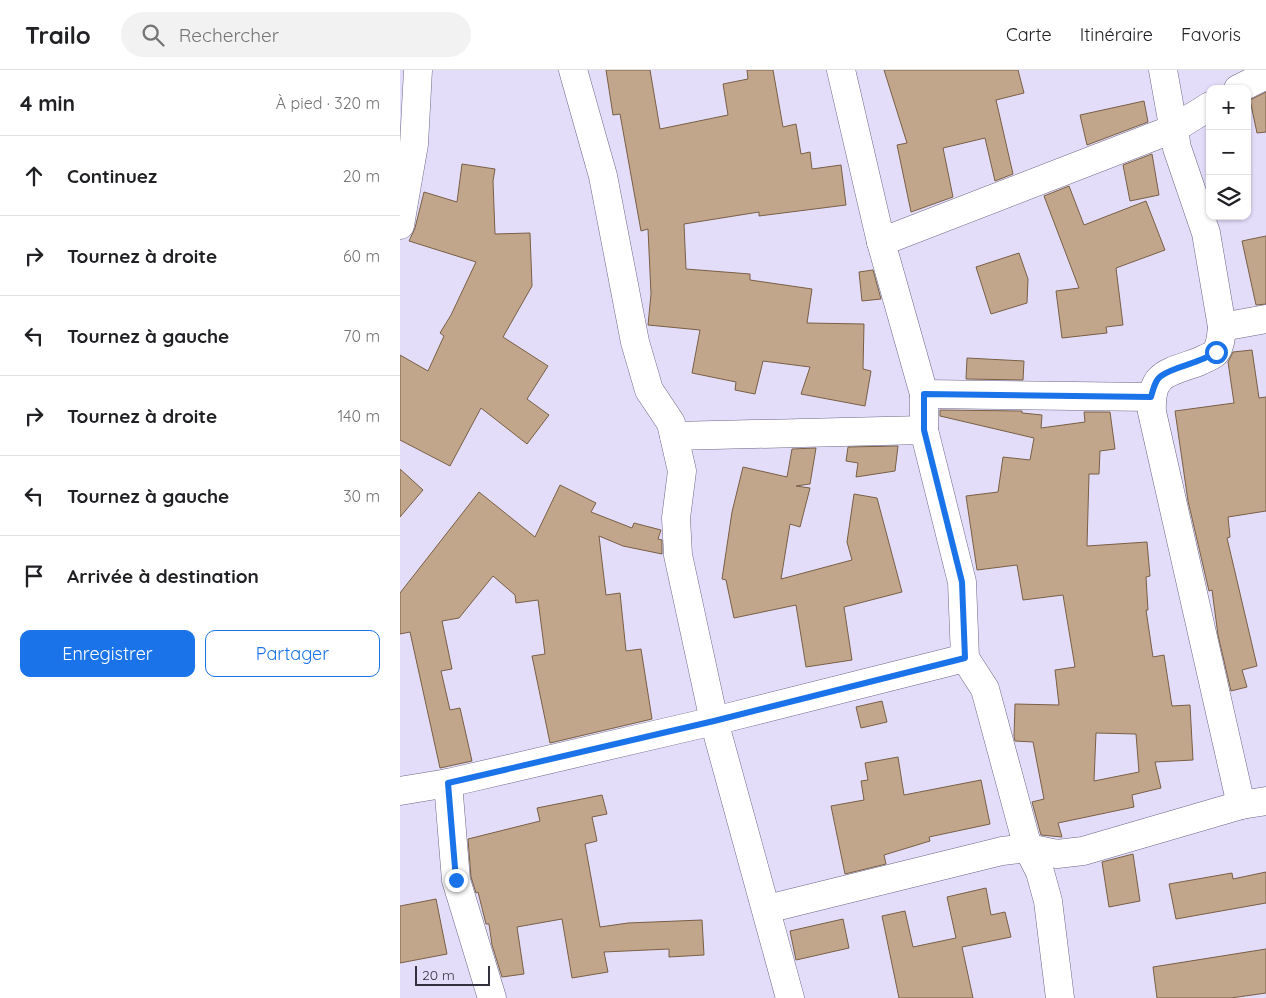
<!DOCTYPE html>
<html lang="fr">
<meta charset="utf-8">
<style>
body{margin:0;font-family:Quicksand,sans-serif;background:#f2f2f2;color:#202124}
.controls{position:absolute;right:15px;top:15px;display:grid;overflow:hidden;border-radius:10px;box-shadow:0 1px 4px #0004}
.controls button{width:45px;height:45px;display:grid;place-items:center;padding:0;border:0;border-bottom:1px solid #e0e0e0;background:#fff;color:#202124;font:25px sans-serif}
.scale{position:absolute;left:15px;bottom:12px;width:75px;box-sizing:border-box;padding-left:5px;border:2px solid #34313f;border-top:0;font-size:14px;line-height:18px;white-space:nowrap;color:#34313f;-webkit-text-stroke:4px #e4ddfa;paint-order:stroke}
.stop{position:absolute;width:15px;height:15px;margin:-11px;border:4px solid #1a73e8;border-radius:50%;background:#fff}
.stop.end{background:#1a73e8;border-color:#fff;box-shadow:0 1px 5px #0008}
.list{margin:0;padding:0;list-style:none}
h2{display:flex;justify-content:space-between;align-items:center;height:65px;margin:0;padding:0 20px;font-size:21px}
h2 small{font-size:16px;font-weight:400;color:#757577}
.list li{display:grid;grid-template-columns:32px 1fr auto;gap:15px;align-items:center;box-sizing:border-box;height:80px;padding:0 20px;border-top:1px solid #e0e0e0}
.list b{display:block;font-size:19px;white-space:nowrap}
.list em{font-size:16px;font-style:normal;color:#757577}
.actions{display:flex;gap:10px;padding:15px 20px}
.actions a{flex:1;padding:11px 0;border:1px solid #1a73e8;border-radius:10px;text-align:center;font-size:18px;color:#1a73e8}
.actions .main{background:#1a73e8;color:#fff}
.icon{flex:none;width:28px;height:28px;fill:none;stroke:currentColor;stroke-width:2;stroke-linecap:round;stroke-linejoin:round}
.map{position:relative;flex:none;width:866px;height:928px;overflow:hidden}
header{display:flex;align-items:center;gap:30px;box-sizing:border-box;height:70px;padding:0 25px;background:#fff;border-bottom:1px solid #e0e0e0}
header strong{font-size:24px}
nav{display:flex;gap:28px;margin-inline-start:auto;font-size:18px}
.search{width:350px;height:45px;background:#f2f2f2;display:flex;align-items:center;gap:12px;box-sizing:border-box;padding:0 18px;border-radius:28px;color:#757577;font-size:19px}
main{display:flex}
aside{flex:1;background:#fff}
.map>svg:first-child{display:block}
.building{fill:#c2a68b;stroke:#785f45;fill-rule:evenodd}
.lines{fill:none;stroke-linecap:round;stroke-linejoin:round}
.minor-casing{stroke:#6d6685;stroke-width:29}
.minor{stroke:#fff;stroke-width:28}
.route{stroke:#1a73e8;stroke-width:6}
</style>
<header>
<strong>Trailo</strong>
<div class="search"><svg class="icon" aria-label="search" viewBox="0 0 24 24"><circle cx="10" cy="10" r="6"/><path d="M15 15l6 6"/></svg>Rechercher</div>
<nav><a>Carte</a><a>Itinéraire</a><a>Favoris</a></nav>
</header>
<main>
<aside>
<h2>4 min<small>À pied · 320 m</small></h2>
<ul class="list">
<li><svg class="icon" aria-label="ahead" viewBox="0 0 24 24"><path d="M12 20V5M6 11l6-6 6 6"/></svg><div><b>Continuez</b></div><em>20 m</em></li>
<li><svg class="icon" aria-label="right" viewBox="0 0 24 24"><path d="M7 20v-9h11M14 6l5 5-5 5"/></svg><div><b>Tournez à droite</b></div><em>60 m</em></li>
<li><svg class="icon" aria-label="left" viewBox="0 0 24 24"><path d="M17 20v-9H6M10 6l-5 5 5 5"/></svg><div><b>Tournez à gauche</b></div><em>70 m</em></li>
<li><svg class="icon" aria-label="right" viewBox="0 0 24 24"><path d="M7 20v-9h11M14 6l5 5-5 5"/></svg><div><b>Tournez à droite</b></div><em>140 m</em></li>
<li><svg class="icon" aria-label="left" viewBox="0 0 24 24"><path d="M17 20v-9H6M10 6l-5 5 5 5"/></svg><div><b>Tournez à gauche</b></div><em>30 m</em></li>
<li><svg class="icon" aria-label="arrive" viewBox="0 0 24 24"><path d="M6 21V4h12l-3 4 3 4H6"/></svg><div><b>Arrivée à destination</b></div></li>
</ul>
<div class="actions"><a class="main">Enregistrer</a><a>Partager</a></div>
</aside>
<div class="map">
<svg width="866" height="928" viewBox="0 0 866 928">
<rect width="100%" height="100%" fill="#e4ddfa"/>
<!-- building -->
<g class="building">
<path d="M206 0H250L260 59 328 45 323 14 348 9 347 0H373L383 57 396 54 401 84 410 82 412 99 441 95 446 135 359 146V142L284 154 286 199 350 204V210L412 219 407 253 464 254 463 299 471 301 465 336 401 324 410 297 363 291 355 324 335 320 336 312 292 303 300 260 248 255 251 224 248 159 241 161 220 44 213 45Z"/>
<path d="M484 0H618L624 23 596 30 613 104 595 111 585 68 543 78 553 127 511 142 497 75 507 73Z"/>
<path d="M866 22V62L857 63 850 30Z"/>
<path d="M744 31 748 52 687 75 680 45Z"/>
<path d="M752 84 759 125 730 131 723 95Z"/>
<path d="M62 94 95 99 93 111 95 164 130 163 132 216 103 267 148 296 127 329 149 345 127 374 81 338 50 396 0 370V285L28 301 44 266 40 263 51 245 76 192 9 171 15 158 24 122 57 132Z"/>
<path d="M669 116 684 155 746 131 765 180 716 198 723 255 706 257 707 263 662 268 656 221 679 218 644 126Z"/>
<path d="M866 166V234L856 235 842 171Z"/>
<path d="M619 183 628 209 627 233 591 244 576 197Z"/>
<path d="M473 200 481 229 462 231 459 202Z"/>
<path d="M852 280 859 328 866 327V441L828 447 830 467 827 468 857 596 842 600 847 617 831 621 818 565 812 520 809 521 788 431 775 341 834 333 828 292 833 282Z"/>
<path d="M567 288 624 291 623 310 566 309Z"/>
<path d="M540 340 622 341V343L642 345 641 358 685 352 684 342H710L715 379 700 381 699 404H689L687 476 747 472 750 506 746 507 748 540H746L753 587 764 585 772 636 790 635 793 690 755 692 761 718 732 725 734 737 658 753 662 767 641 765 632 732 644 729 633 672 615 671 614 666 615 634 659 635 655 600 675 597 663 525 623 530 617 495 577 500 566 426 598 422 603 387 630 390 634 368 540 346ZM696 663 736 664 739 702 694 711Z"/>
<path d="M498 376 495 401 456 407 458 393 446 391 448 377Z"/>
<path d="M416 378 410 414 396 416 410 418 400 457 390 454 381 509 452 490 447 472 454 424 477 428 502 522 444 537 452 590 406 597 396 535 334 548 326 510 322 509 332 442 343 397 387 407 392 379Z"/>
<path d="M0 399 23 420 0 447Z"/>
<path d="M160 415 196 433 191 442 232 458 234 453 261 460 258 469 262 470V484L223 476 199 466 206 525 220 523 226 581 241 579 252 649 150 673 132 586 145 584 138 530 116 533 115 525 93 506 59 548 42 551 52 599 41 601 50 640 60 638 72 691 40 698 10 562 0 564V523L79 422 135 467Z"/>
<path d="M482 631 487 652 461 658 456 637Z"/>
<path d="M498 687 504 725 581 710 590 754 529 767 530 771 484 785 486 794 445 804 431 736 464 730 461 711 468 710 465 693Z"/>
<path d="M202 725 207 744 192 747 197 771 185 774 200 857 228 853 302 850 304 885 269 887V879L204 882 208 902 172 908 162 849 117 857 124 904 102 907 92 875 89 854H86L78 822 76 823 71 807 68 769 140 751 137 738Z"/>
<path d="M733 784 740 831 709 837 702 792Z"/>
<path d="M866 802V833L776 849 769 814 832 803 833 809Z"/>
<path d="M586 818 591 845 605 842 611 867 562 877 573 928H499L482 846 505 841 513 877 556 868 547 827Z"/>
<path d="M36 829 47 884 0 893V836Z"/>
<path d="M443 849 449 878 396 890 390 861Z"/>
<path d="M866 879V923L831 928H757L753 897Z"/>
</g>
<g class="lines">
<defs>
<g id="minor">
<path d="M173 0 203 106 235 272 249 320 271 353 282 401 276 448 278 485 314 651 390 928"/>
<path d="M441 0 481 172 524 324V360L562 512 565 588 585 619 628 778 640 802 648 831 660 928"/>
<path d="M763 0 777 78 806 163 822 257C821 265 821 276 815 283 811 287 803 289 798 292 767 303 750 303 752 342L841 735"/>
<path d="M838 19 866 5"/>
<path d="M0 155 14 74 18 0"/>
<path d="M481 172 773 59 810 36"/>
<path d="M822 257 866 249"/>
<path d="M524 324 751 327"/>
<path d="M274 366 524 360"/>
<path d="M48 713 56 810 92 928"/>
<path d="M0 721 48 713 314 651 565 588"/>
<path d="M367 839 602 781 628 778 657 784 683 781 841 735 866 731"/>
</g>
</defs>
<!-- minor casing -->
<use href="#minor" class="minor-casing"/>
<!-- minor -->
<use href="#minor" class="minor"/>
</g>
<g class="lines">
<!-- route -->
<path class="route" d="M56 810 48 713 314 651 565 588 562 512 524 360V324L751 327C753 320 755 310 761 306 774 296 799 294 816 282"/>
</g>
</svg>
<div class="controls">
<button>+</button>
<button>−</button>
<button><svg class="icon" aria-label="layers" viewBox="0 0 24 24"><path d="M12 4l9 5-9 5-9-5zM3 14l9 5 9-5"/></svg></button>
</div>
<div class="scale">20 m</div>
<div class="stop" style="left:816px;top:282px"></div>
<div class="stop end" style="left:56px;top:810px"></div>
</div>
</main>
